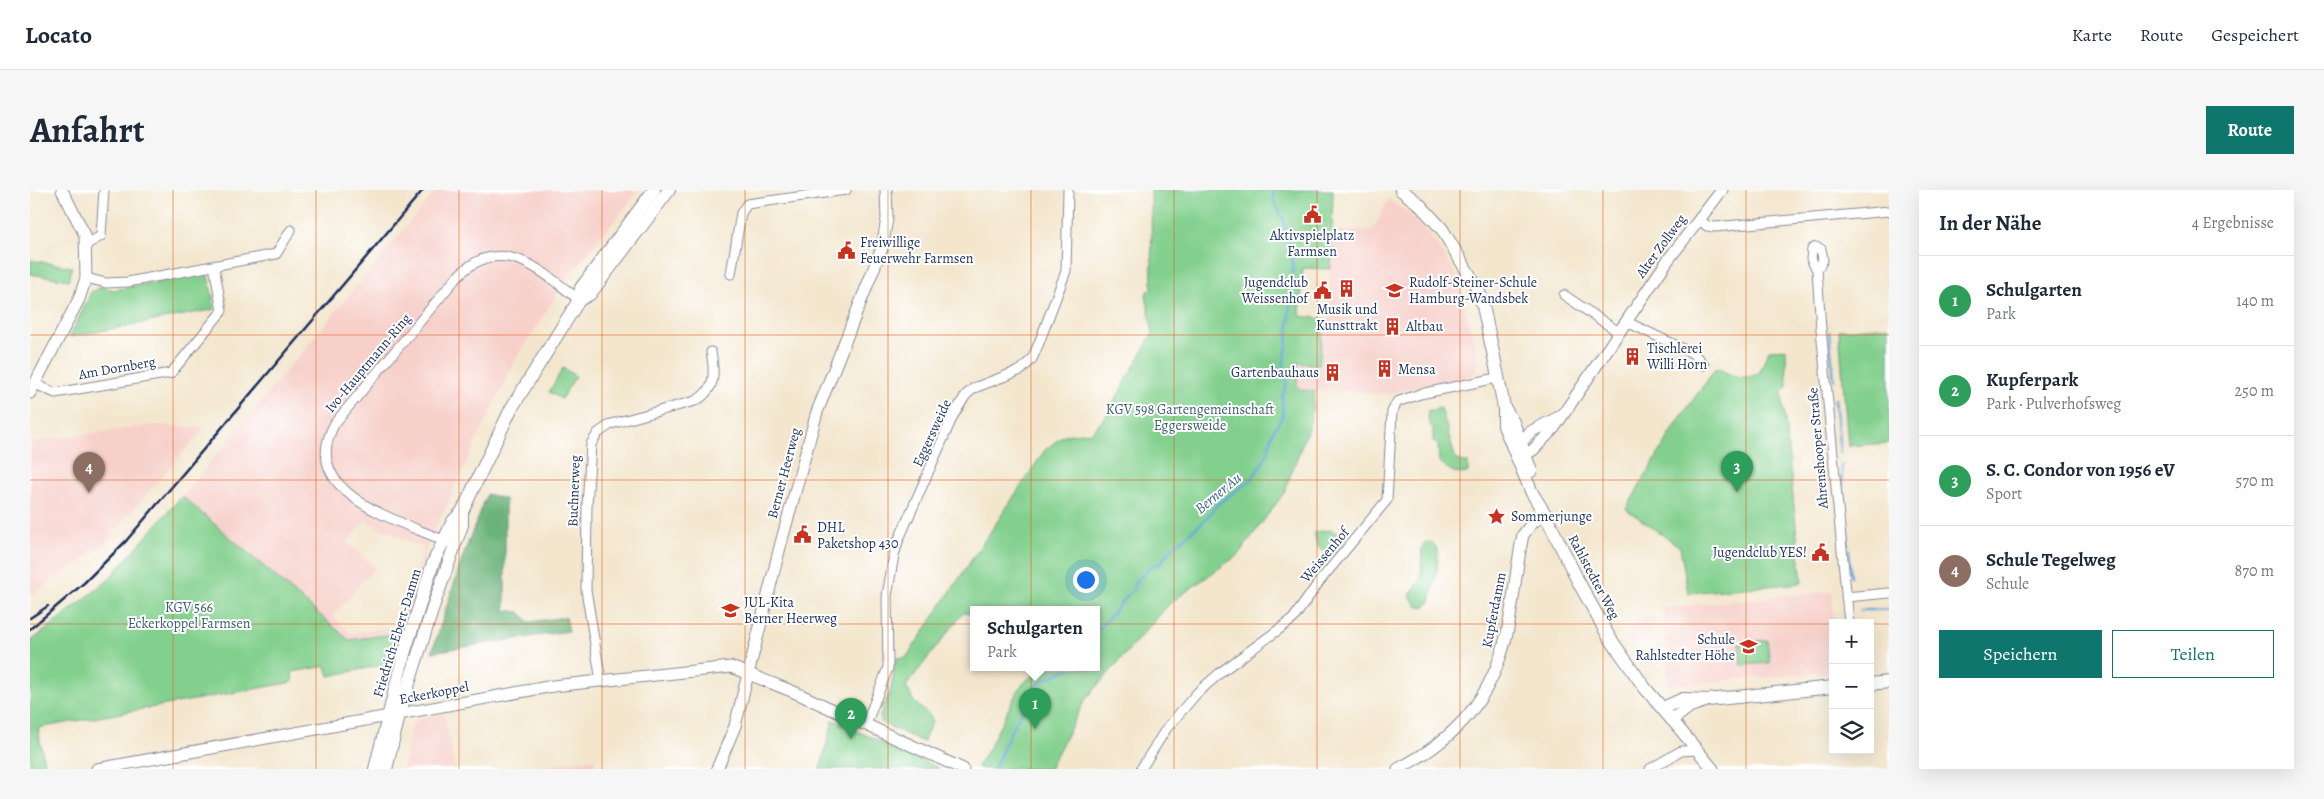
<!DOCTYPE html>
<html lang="de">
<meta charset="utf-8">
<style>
body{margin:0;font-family:Alegreya,serif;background:#f6f6f7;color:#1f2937}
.controls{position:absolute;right:15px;bottom:15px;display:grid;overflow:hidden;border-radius:0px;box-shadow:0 5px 20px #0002}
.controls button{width:45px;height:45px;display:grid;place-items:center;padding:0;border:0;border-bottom:1px solid #e0e1e3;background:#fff;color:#1f2937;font:25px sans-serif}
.you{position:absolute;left:1055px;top:389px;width:18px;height:18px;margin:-12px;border:4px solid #fff;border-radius:50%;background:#1a73e8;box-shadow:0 0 0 8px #1a73e833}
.badge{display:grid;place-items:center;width:32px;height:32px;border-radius:50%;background:#0f766e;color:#fff;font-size:16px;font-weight:700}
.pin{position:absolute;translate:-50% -41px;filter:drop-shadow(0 1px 2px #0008)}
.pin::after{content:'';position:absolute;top:26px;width:18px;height:15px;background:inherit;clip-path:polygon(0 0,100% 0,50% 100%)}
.popup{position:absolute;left:940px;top:416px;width:130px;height:65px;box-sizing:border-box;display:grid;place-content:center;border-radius:0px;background:#fff;filter:drop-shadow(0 1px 4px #0005);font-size:16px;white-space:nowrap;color:#747a83}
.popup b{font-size:19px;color:#1f2937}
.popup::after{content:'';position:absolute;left:50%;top:100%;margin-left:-10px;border:10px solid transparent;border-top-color:#fff}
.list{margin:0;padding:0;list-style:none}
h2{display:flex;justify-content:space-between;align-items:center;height:65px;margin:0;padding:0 20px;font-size:21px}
h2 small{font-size:16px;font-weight:400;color:#747a83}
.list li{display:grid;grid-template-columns:32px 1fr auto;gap:15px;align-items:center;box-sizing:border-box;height:90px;padding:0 20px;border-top:1px solid #e0e1e3}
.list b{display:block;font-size:19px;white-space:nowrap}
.list p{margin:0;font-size:16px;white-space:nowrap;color:#747a83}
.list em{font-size:16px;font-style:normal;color:#747a83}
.actions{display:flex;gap:10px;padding:15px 20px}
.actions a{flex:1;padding:11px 0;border:1px solid #0f766e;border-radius:0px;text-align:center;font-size:18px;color:#0f766e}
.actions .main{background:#0f766e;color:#fff}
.icon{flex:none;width:28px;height:28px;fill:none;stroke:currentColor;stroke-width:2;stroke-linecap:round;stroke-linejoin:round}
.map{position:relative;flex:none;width:1859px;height:579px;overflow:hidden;border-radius:0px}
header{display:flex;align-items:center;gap:30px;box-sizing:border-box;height:70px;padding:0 25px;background:#fff;border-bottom:1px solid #e0e1e3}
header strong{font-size:24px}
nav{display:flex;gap:28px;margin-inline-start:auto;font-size:18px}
.intro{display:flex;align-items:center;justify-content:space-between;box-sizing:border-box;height:120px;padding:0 30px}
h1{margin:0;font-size:35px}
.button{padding:12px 22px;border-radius:0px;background:#0f766e;color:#fff;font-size:18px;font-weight:700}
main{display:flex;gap:30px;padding:0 30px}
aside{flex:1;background:#fff;border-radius:0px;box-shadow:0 5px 20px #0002}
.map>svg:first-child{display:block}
.built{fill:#f7d0ca;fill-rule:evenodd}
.green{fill:#83d08e;stroke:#4f8076}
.forest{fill:#6ab279;stroke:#42706c}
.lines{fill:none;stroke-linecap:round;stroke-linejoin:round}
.stream{stroke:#69a7db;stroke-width:2.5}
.minor-casing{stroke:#878a96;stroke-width:11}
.tertiary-casing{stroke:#878a96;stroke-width:13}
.secondary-casing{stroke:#878a96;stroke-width:14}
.minor{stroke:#fff;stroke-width:9}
.tertiary{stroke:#fff;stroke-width:11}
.secondary{stroke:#fff;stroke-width:12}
.rail{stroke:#1b2f5e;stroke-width:2.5}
.grid{fill:none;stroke:#de5710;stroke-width:1;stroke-opacity:0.55}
.labels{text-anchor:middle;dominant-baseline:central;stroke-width:4;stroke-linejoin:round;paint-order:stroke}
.poi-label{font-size:14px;fill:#1b2f5e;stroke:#fff;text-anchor:start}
.street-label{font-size:14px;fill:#1b2f5e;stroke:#fff}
.park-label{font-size:14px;fill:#3a5f6c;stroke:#fff}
.water-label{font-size:15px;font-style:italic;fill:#3a5f90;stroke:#fff}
</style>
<header>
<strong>Locato</strong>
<nav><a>Karte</a><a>Route</a><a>Gespeichert</a></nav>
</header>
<div class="intro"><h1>Anfahrt</h1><a class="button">Route</a></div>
<main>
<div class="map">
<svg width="1859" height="579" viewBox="0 0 1859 579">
<rect width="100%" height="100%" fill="#fff"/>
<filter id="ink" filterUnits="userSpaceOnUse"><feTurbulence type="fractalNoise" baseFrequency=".02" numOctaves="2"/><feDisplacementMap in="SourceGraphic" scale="10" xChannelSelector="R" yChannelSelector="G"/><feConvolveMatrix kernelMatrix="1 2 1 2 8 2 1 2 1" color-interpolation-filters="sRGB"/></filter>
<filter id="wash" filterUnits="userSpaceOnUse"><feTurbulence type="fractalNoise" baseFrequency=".0096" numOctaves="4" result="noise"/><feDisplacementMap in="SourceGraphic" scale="20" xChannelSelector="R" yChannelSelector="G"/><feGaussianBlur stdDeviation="1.12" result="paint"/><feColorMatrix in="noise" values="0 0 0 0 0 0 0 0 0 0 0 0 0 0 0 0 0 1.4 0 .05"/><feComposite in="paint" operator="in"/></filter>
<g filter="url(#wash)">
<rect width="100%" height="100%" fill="#f3e6cd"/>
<!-- built -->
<g class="built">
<path d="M407 0H609L534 93 483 174 397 357 369 443 319 450 152 306ZM335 331 394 358 368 436 321 443 303 426 345 378 317 353Z"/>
<path d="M1358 9 1380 24 1400 46 1426 85 1446 157 1447 179 1443 185 1358 204 1299 199 1295 202 1270 200 1267 195 1268 173H1289L1294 129H1299L1301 41 1343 40Z"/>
<path d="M123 235 174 238 73 355 0 406V252Z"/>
<path d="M1802 401 1804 433 1803 482 1638 495 1633 418Z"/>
<path d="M1623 424 1627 441 1604 458 1598 448 1601 445 1596 439Z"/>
<path d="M414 524 425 579H373L382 534 387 529Z"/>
<path d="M564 568 566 579H499Z"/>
</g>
<!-- green -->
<g class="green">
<path d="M1121 0H1303L1301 79 1273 78 1270 126 1294 129 1289 174 1268 173 1267 195 1270 200 1285 201 1280 233 1254 303 1208 365 1140 413 1055 510 1019 579H953L947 577 960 556 989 498 1004 483 1015 478H1066V420H944V424L933 423 876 496 884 512 901 527 902 532 893 552 852 533 850 526 861 499 866 468H876L1015 260 1034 245 1062 242 1076 226 1123 143 1116 106 1117 101 1122 100Z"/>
<path d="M0 70 42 77 39 90 0 84Z"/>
<path d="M174 83 178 86 185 119 40 147 61 102 71 97 84 100Z"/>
<path d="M1859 136V253L1818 256 1809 140Z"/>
<path d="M1756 159 1757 197 1752 202 1772 393 1658 403 1650 357 1596 319 1650 228 1686 178C1701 185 1714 191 1729 183L1739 160Z"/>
<path d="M533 178 546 186 531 209 519 202Z"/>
<path d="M1411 218 1426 270 1438 273V282C1428 288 1416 278 1409 271L1408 255 1403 251V238L1399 233 1397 221Z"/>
<path d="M152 306 319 450 369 443 358 474 299 486 296 476 262 482 263 492 8 538 15 579H0V452L76 392Z"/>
<path d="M1301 340 1316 348 1307 363H1298L1293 359 1292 361 1287 356 1284 342Z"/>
<path d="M1394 353H1403C1414 363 1403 397 1400 412L1395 417H1388L1381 408V403L1391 389 1392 357Z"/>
<path d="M1737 450 1740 473 1711 475 1709 453Z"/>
<path d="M803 530 910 579H790Z"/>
</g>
<!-- forest -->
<path class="forest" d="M457 304 475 309V420L490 422 499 432 536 427 539 441 402 462 433 366Z"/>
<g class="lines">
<!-- stream -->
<g class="stream">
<path d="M1799 142 1804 190"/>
<path d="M1805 209 1810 262"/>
<path d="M1811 275 1814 313"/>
<path d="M1815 318 1818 354"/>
<path d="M1819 360 1821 387"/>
<path d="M1831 420H1844"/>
<path d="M1847 420 1859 419"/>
<path d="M1066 441C1081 429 1089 412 1104 399V393L1124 374H1130L1139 361 1174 331 1187 315 1221 290 1226 283 1237 265 1243 242 1253 225 1252 207 1257 192 1252 182 1257 157 1263 74 1253 28 1244 12 1243 0"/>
<path d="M964 579 981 541 1006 496C1015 487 1029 485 1039 478"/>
</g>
</g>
</g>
<g filter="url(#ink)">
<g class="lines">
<defs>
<g id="minor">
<path d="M1669 29 1677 36 1685 37 1859 21"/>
<path d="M57 54 71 46 74 0"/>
<path d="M1787 80 1793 70 1791 59 1786 57 1782 59 1781 69 1787 80 1791 139 1819 433"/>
<path d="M701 84 711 23 717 14 816 0"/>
<path d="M56 88 76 93 98 92 246 64 261 40"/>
<path d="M1534 105 1590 143"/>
<path d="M1597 132 1664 164 1674 175"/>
<path d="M5 194 25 203 141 183 192 121 184 76"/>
<path d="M417 352C372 331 265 304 305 233L427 87C470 42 511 80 549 110"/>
<path d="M1816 407 1859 403"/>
<path d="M571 491 556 400 557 316 561 254 568 243 581 234 665 211C686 200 685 183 681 162"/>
<path d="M836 534 858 478 857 406 864 365 869 349 923 226 936 205 944 198 991 180 1002 169 1009 153 1036 81 1038 0"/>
<path d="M1111 579 1136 539 1167 503 1191 482 1263 429 1289 392 1357 310 1362 222 1367 212 1390 204 1467 188"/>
<path d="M1620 579 1651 561 1668 560"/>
</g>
<g id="tertiary">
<path d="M0 203 49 109 56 88 55 45 32 0"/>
<path d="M1487 258 1500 242 1529 227"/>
<path d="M1489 268 1503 260 1524 238 1638 70 1692 0"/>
<path d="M1642 530 1683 579"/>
<path d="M67 579 523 496 701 477 764 502 933 579"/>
<path d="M687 579 705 536 751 353 787 222 852 58 857 29 856 0"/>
<path d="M1368 579C1426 549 1462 509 1477 443 1484 411 1486 377 1493 345L1502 333 1515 324"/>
</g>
<g id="secondary">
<path d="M1371 0 1389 14 1412 39 1446 96 1451 107 1464 167 1474 217V236L1502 303 1515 324 1549 393 1579 447 1615 498 1642 530 1660 516 1678 510"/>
<path d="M549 110 560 104 639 0"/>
<path d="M1475 219 1483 232 1501 281"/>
<path d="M1840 494 1859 492"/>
<path d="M1633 518 1653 509 1678 510 1803 497"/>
<path d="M345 579 374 464 403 373 423 331 432 322 481 219 549 110 551 98 624 0"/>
<path d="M356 579 369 525 404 414 432 335V322"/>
</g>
</defs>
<!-- minor casing -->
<use href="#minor" class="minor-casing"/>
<!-- tertiary casing -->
<use href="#tertiary" class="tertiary-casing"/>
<!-- secondary casing -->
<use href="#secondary" class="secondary-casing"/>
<!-- minor -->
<use href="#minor" class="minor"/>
<!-- tertiary -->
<use href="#tertiary" class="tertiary"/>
<!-- secondary -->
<use href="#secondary" class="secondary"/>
<!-- rail -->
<g class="rail">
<path d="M0 428 18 416"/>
<path d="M0 439 54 393 96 351 393 0"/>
</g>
</g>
</g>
<!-- grid -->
<path class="grid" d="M143 0V579M286 0V579M429 0V579M572 0V579M715 0V579M858 0V579M1001 0V579M1144 0V579M1287 0V579M1430 0V579M1573 0V579M1716 0V579M0 145H1859M0 290H1859M0 434H1803M1840 434H1859"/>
<!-- icons -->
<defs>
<symbol id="civic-bare" viewBox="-9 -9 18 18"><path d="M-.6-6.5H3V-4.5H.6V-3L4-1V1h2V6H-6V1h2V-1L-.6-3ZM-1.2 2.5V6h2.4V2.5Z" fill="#c8321e" stroke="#fff" stroke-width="2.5" paint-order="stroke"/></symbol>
<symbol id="building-bare" viewBox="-9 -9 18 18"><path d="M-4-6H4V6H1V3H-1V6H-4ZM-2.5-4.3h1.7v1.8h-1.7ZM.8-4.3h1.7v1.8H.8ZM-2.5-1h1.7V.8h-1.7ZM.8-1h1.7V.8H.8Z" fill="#c8321e" stroke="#fff" stroke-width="2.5" paint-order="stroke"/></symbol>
<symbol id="school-bare" viewBox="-9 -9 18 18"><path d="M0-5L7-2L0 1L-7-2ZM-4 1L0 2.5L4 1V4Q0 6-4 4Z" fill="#c8321e" stroke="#fff" stroke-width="2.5" paint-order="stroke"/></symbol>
<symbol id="sight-bare" viewBox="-9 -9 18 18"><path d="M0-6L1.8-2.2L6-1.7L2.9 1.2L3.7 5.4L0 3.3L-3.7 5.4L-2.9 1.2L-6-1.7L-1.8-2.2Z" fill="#c8321e" stroke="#fff" stroke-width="2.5" paint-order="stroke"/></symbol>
</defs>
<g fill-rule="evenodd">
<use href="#civic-bare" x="1270" y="12" width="25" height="25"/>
<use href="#civic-bare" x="804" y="48" width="25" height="25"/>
<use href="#building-bare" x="1304" y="86" width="25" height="25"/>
<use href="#civic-bare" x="1280" y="88" width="25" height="25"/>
<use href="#school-bare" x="1352" y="88" width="25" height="25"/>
<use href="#building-bare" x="1350" y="124" width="25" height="25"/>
<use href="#building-bare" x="1590" y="154" width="25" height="25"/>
<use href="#building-bare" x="1342" y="166" width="25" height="25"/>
<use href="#building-bare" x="1290" y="170" width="25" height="25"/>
<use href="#sight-bare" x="1454" y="314" width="25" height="25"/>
<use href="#civic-bare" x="760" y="332" width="25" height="25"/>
<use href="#civic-bare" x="1778" y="350" width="25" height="25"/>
<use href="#school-bare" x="688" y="408" width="25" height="25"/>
<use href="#school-bare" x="1706" y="444" width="25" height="25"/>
</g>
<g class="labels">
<!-- poi labels -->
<g class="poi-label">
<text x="1282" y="45" text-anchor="middle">Aktivspielplatz<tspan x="1282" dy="16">Farmsen</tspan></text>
<text x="830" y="52">Freiwillige<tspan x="830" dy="16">Feuerwehr Farmsen</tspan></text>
<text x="1278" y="92" text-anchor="end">Jugendclub<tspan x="1278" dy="16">Weissenhof</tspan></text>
<text x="1379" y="92">Rudolf-Steiner-Schule<tspan x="1379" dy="16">Hamburg-Wandsbek</tspan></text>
<text x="1317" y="119" text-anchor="middle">Musik und<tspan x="1317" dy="16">Kunsttrakt</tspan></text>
<text x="1376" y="136">Altbau</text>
<text x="1617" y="158">Tischlerei<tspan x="1617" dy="16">Willi Horn</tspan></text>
<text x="1368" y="179">Mensa</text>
<text x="1289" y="182" text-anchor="end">Gartenbauhaus</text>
<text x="1481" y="326">Sommerjunge</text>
<text x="787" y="337">DHL<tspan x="787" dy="16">Paketshop 430</tspan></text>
<text x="1777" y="362" text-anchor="end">Jugendclub YES!</text>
<text x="714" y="412">JUL-Kita<tspan x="714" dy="16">Berner Heerweg</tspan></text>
<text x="1705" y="449" text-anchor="end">Schule<tspan x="1705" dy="16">Rahlstedter Höhe</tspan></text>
</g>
<!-- street labels -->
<g class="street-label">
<text transform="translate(1631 56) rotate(-54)">Alter Zollweg</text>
<text transform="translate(338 173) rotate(-50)">Ivo-Hauptmann-Ring</text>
<text transform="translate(87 178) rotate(-10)">Am Dornberg</text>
<text transform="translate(902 243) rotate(-65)">Eggersweide</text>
<text transform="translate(1788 258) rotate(-95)">Ahrenshooper Straße</text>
<text transform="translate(754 283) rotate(-75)">Berner Heerweg</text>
<text transform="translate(544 301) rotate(-88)">Buchnerweg</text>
<text transform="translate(1295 365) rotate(-50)">Weissenhof</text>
<text transform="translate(1564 387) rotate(62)">Rahlstedter Weg</text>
<text transform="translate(1464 420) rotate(-79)">Kupferdamm</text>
<text transform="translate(367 443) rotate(-73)">Friedrich-Ebert-Damm</text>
<text transform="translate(404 503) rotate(-11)">Eckerkoppel</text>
</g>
<!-- park labels -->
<g class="park-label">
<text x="1160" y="219">KGV 598 Gartengemeinschaft<tspan x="1160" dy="16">Eggersweide</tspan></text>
<text x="159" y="417">KGV 566<tspan x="159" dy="16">Eckerkoppel Farmsen</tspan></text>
</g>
<!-- water labels -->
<g class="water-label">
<text transform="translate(1188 303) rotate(-40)">Berner Au</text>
</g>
</g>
</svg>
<div class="controls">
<button>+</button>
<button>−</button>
<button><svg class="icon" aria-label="layers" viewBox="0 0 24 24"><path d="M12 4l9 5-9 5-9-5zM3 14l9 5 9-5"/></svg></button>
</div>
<div class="you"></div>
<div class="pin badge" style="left:1005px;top:539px;background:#2e9e5b">1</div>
<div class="popup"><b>Schulgarten</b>Park</div>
<div class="pin badge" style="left:821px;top:549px;background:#2e9e5b">2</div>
<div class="pin badge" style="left:1707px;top:302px;background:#2e9e5b">3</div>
<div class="pin badge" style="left:59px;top:303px;background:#8d6e63">4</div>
</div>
<aside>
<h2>In der Nähe<small>4 Ergebnisse</small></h2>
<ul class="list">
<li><span class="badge" style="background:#2e9e5b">1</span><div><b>Schulgarten</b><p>Park</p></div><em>140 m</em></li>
<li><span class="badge" style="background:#2e9e5b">2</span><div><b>Kupferpark</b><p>Park · Pulverhofsweg</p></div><em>250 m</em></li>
<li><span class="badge" style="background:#2e9e5b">3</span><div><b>S. C. Condor von 1956 eV</b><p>Sport</p></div><em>570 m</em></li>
<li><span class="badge" style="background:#8d6e63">4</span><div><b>Schule Tegelweg</b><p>Schule</p></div><em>870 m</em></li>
</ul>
<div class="actions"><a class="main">Speichern</a><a>Teilen</a></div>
</aside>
</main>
